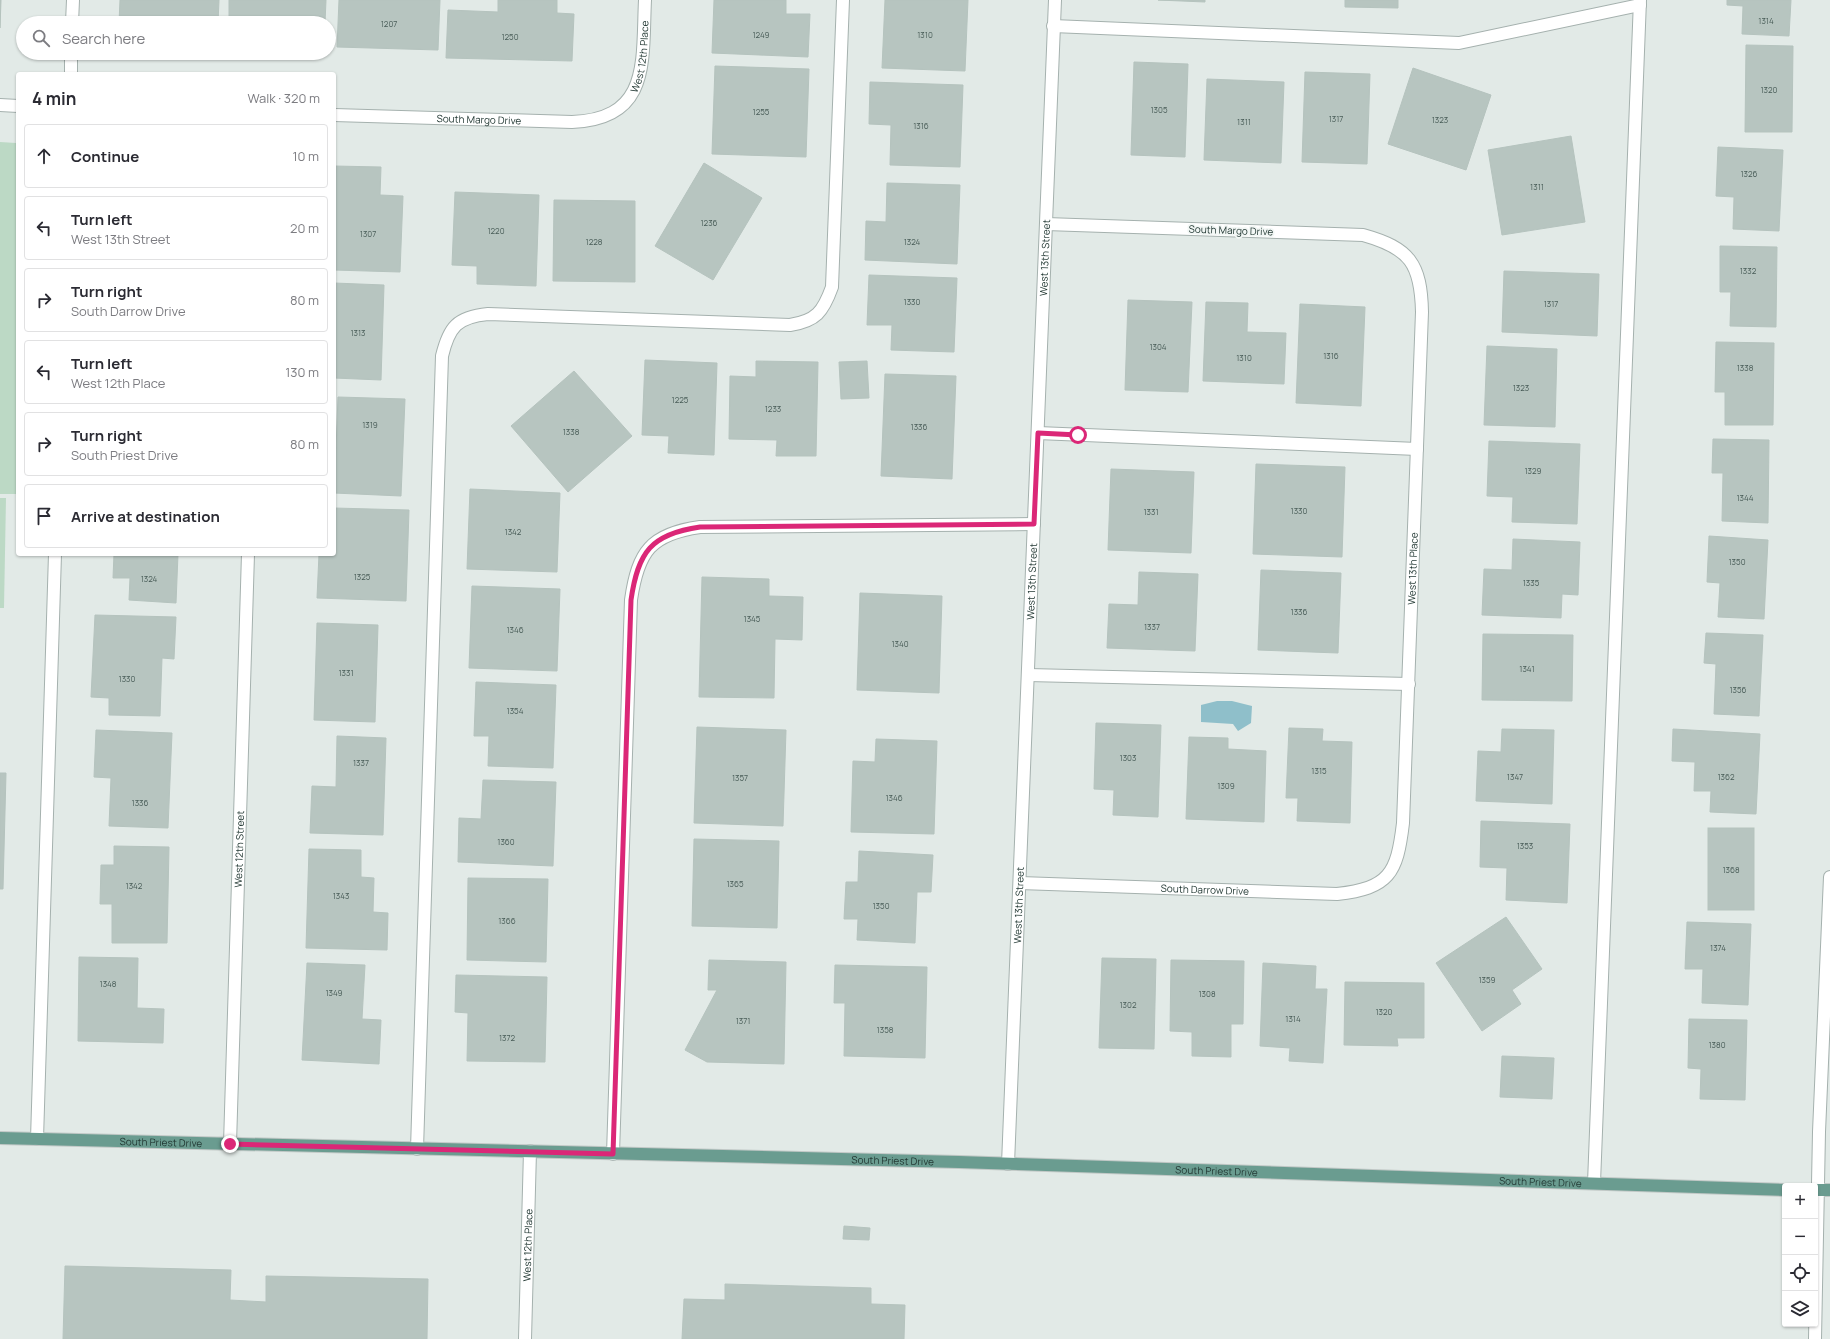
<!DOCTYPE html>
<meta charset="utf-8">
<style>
body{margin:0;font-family:Manrope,sans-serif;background:#f2f2f3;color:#2b2b33}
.controls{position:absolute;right:12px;bottom:12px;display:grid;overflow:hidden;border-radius:4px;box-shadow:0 1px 3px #0004}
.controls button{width:36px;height:36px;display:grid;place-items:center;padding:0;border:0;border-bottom:1px solid #e1e1e2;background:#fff;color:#2b2b33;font:20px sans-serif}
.stop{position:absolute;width:12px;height:12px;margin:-9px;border:3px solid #db2777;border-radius:50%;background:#fff}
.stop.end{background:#db2777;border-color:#fff;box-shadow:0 1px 4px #0008}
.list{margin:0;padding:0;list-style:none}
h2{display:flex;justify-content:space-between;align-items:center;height:52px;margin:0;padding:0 16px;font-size:17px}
h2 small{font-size:13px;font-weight:400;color:#7c7c81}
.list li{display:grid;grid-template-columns:26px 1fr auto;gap:12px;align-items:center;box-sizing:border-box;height:64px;margin:0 8px 8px;padding:0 8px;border:1px solid #e1e1e2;border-radius:4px}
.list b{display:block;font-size:15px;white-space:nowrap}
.list p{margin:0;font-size:13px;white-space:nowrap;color:#7c7c81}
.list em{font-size:13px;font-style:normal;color:#7c7c81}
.icon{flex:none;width:22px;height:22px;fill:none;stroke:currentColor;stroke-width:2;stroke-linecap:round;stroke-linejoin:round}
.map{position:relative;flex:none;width:1830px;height:1339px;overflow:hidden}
.search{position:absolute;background:#fff;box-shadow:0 1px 3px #0004;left:16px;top:16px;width:320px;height:44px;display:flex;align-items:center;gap:10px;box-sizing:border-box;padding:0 14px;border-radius:22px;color:#7c7c81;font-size:15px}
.panel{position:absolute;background:#fff;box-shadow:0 1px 3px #0004;left:16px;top:72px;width:320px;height:484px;border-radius:4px}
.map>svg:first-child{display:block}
.green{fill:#bcd9c5}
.water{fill:#8fbfca}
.building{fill:#b7c5c0;stroke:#b5c3be}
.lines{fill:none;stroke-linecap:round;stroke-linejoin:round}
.minor-casing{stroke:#a5b1ae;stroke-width:14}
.major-casing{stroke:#c1c8c6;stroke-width:14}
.minor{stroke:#fff;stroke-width:12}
.major{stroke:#6a9c90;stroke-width:12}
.route{stroke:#db2777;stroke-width:5}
.labels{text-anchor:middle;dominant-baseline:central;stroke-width:3.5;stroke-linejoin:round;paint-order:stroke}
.number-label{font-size:8px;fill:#485c57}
.street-label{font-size:10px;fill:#233934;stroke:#f2f7f5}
</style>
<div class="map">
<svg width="1830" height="1339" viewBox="0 0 1830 1339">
<rect width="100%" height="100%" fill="#e2eae7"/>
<!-- green -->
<g class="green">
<path d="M0 142 16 143 18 170V467L16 494H0Z"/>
<path d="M0 498H6L4 608H0Z"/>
</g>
<!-- water -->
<path class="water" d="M1217 701H1232L1252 706 1251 723 1238 731 1233 724 1201 722V705Z"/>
<!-- building -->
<g class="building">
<path d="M0 0H1L0 28Z"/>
<path d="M120 0H219L218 23H119Z"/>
<path d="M229 0H326L325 23H229Z"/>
<path d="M339 0H440L438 50 337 47Z"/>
<path d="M498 0H557V13L574 14 572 61 446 58 448 10 498 12Z"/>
<path d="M714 0H786V14H810L808 57 712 53Z"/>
<path d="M885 0H968L965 71 882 68Z"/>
<path d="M1158 0H1205V2Z"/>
<path d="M1345 0H1398V8L1345 7Z"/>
<path d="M1727 0H1791L1789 36 1742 34 1743 6 1727 5Z"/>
<path d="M1746 45 1793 46 1792 132H1745Z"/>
<path d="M1134 62 1188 64 1185 157 1131 155Z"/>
<path d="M715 66 809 69 806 157 712 154Z"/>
<path d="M1413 68 1491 95 1466 170 1388 144Z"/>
<path d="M1305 72 1370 74 1367 164 1302 162Z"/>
<path d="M1207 79 1284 82 1281 163 1204 160Z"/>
<path d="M870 82 963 85 960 167 890 165 891 125 869 124Z"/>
<path d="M1571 136 1585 222 1502 235 1488 150Z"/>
<path d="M1718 147 1783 150 1779 231 1733 229 1734 197 1716 196Z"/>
<path d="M704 163 762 198 713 280 655 246Z"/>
<path d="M334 166 381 167 380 195 403 196 400 272 334 270Z"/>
<path d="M887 183 960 185 957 264 865 260 866 221 886 222Z"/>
<path d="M455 192 539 195 536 286 477 284V266L452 265Z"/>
<path d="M554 200 635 201V282L553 281Z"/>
<path d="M1720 246 1777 247 1776 327 1730 326 1731 292H1720Z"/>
<path d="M1504 271 1599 274 1597 336 1502 332Z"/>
<path d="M869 275 957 278 954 352 891 350 892 325H867Z"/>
<path d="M334 283 384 285 381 380 334 378Z"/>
<path d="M1128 300 1192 302 1188 392 1125 390Z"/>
<path d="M1206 302 1248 303 1247 332 1286 333 1284 384 1203 381Z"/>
<path d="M1300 304 1365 307 1361 406 1296 403Z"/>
<path d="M1716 342 1774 343 1773 425H1725V392H1715Z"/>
<path d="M1487 346 1557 349 1555 427 1484 425Z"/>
<path d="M645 360 717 363 714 455 668 453 669 436 642 435Z"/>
<path d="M756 361 818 362 816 456H776L777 440 729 439 730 376 756 377Z"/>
<path d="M867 361 869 398 841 399 839 362Z"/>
<path d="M574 371 632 436 568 492 511 426Z"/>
<path d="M885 374 956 376 952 479 881 476Z"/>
<path d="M338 397 405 399 401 496 334 493V449H336Z"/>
<path d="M1713 439 1769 440 1768 523 1722 521 1723 473H1712Z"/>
<path d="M1489 441 1580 444 1577 524 1512 522 1513 497 1487 496Z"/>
<path d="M1256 464 1345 467 1342 557 1253 554Z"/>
<path d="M1111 469 1194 472 1191 553 1108 550Z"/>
<path d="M470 489 560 493 557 572 467 569Z"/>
<path d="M334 508 409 510 406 601 317 598 319 554H334Z"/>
<path d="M1709 536 1768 540 1764 619 1718 617 1720 583 1707 582Z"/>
<path d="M1513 539 1580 542 1578 595 1562 594 1561 618 1482 615 1484 569 1512 570Z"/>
<path d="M114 554H178L176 603 129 600 130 578H113Z"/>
<path d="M1261 570 1341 573 1338 653 1258 650Z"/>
<path d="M1139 572 1198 574 1195 651 1107 648 1109 604 1138 605Z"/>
<path d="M702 577 769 579V596L803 597 802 640 775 639 774 698 699 697Z"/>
<path d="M472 586 560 589 557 671 469 668Z"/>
<path d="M860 593 942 596 939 693 857 690Z"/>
<path d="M95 615 176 617 174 659 162 658 160 716 109 715V698L91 697Z"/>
<path d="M317 623 378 625 375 722 314 720Z"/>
<path d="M1706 633 1763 635 1759 716 1714 714 1716 664 1704 663Z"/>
<path d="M1483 634 1573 635 1572 701 1482 700Z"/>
<path d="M476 682 556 685 553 768 488 766 489 736H474Z"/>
<path d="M1096 723 1161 725 1158 817 1113 815 1114 790 1094 789Z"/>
<path d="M697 727 786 730 783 826 694 823Z"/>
<path d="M1289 728 1323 729 1322 741 1352 742 1350 823 1297 821 1298 798H1286Z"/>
<path d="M1502 729 1554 730 1552 804 1476 801 1478 751 1501 752Z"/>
<path d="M1673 729 1760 734 1756 814 1710 812 1711 791H1694L1695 762 1672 761Z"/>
<path d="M96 730 172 733 168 828 109 826 111 778 94 777Z"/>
<path d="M337 736 386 738 383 835 310 833 312 786 336 787Z"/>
<path d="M1189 737 1228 738V749L1266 751 1264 822 1186 819Z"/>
<path d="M876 739 937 741 934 834 851 832 853 761 875 762Z"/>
<path d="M0 773H6L3 889H0Z"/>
<path d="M483 780 556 782 553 866 458 862 459 818 481 819Z"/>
<path d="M1481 821 1570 824 1567 903 1506 900 1507 868 1480 867Z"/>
<rect x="1708" y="828" width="46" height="82"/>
<path d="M694 839 779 841 777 928 692 926Z"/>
<path d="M114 846 169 847 167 943H112V904H100L101 865H114Z"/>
<path d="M309 849 361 850V877L374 878 373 912 388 913 387 950 306 948Z"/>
<path d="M859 851 933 855 931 892H917L915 943 857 940 858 919H844L846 882H858Z"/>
<path d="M468 878 548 879 546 962 467 960Z"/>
<path d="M1506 917 1542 969 1512 990 1521 1004 1482 1031 1436 963Z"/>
<path d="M1687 922 1751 924 1748 1005 1702 1003 1703 969H1685Z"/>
<path d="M79 957 138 958 137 1008 164 1009 163 1043 78 1041Z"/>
<path d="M1102 958 1156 959 1154 1049 1099 1048Z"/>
<path d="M709 960 786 962 784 1064 707 1062 685 1050 717 990H708Z"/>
<path d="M1171 960 1244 961 1243 1024H1231V1057L1192 1056V1032L1170 1031Z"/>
<path d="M307 963 365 965 362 1019 381 1020 379 1064 302 1060Z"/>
<path d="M1263 963 1316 966 1315 989H1327L1323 1063 1289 1061 1290 1048 1260 1046Z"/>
<path d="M835 965 927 967 925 1058 844 1056 845 1003H834Z"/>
<path d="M456 975 547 977 545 1062 467 1061 468 1013 455 1012Z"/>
<path d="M1345 982 1424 983V1038H1397L1398 1046 1344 1045Z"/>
<path d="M1689 1019 1747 1020 1745 1100 1700 1099 1701 1069 1688 1068Z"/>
<path d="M1502 1056 1554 1058 1552 1099 1500 1097Z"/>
<path d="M844 1226 870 1228 869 1240 843 1239Z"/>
<path d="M65 1266 231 1270 230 1300 266 1302V1276L428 1279 427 1339H63Z"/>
<path d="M725 1284 871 1288V1304L905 1305 904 1339H682L684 1299 725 1300Z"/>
</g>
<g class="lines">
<defs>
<g id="minor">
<path d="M72 23 73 0"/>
<path d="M1053 26 1459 43 1640 5"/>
<path d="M71 74V53"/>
<path d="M0 105 18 106"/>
<path id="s1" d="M334 115 572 122C651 119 642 61 645 0"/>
<path d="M1038 433 1417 449"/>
<path d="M1028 675 1409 684"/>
<path id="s2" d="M1020 883 1337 894C1389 888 1397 874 1403 823L1422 312C1421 264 1410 248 1363 235L1046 224"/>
<path d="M37 1139 55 554"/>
<path id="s3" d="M230 1144 248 554"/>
<path d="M417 1149 442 356C449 327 457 317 488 314L790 325C816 321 823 312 832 287L843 0"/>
<path d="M613 1154 631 600C638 551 651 534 700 527L1034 524"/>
<path id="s4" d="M1008 1164 1055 0"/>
<path d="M1594 1183 1640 0"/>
<path id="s5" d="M525 1339 530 1151"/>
<path d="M1815 1339 1819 1132 1830 877"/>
</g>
<g id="major">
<path id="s6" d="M0 1138 959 1162 1785 1190"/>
<path d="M1815 1190H1830"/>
</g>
</defs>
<!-- minor casing -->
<use href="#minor" class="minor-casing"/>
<!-- major casing -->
<use href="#major" class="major-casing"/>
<!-- minor -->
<use href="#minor" class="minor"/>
<!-- major -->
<use href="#major" class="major"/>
</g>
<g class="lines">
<!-- route -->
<path class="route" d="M230 1144 613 1154 631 600C638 552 651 534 700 527L1034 524 1038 433 1078 435"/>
</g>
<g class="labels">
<!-- number labels -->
<g class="number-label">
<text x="1766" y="20">1314</text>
<text x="389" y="23">1207</text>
<text x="761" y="34">1249</text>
<text x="925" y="34">1310</text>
<text x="510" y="36">1250</text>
<text x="1769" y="89">1320</text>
<text x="1159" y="109">1305</text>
<text x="761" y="111">1255</text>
<text x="1336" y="118">1317</text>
<text x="1440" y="119">1323</text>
<text x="1244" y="121">1311</text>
<text x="921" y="125">1316</text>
<text x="1749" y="173">1326</text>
<text x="1537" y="186">1311</text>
<text x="709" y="222">1236</text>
<text x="496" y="230">1220</text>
<text x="368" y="233">1307</text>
<text x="594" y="241">1228</text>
<text x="912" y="241">1324</text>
<text x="1748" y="270">1332</text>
<text x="912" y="301">1330</text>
<text x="1551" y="303">1317</text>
<text x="358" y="332">1313</text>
<text x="1158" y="346">1304</text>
<text x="1331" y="355">1316</text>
<text x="1244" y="357">1310</text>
<text x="1745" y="367">1338</text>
<text x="1521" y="387">1323</text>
<text x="680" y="399">1225</text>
<text x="773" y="408">1233</text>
<text x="370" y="424">1319</text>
<text x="919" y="426">1336</text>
<text x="571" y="431">1338</text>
<text x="1533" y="470">1329</text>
<text x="1745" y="497">1344</text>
<text x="1299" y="510">1330</text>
<text x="1151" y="511">1331</text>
<text x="513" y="531">1342</text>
<text x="1737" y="561">1350</text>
<text x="362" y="576">1325</text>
<text x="149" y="578">1324</text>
<text x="1531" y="582">1335</text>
<text x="1299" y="611">1336</text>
<text x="752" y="618">1345</text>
<text x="1152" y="626">1337</text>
<text x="515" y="629">1346</text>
<text x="900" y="643">1340</text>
<text x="1527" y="668">1341</text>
<text x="346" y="672">1331</text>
<text x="127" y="678">1330</text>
<text x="1738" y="689">1356</text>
<text x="515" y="710">1354</text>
<text x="1128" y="757">1303</text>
<text x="361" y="762">1337</text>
<text x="1319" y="770">1315</text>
<text x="1515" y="776">1347</text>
<text x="1726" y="776">1362</text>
<text x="740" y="777">1357</text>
<text x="1226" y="785">1309</text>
<text x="894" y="797">1346</text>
<text x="140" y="802">1336</text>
<text x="506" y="841">1360</text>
<text x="1525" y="845">1353</text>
<text x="1731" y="869">1368</text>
<text x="735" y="883">1365</text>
<text x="134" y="885">1342</text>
<text x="341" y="895">1343</text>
<text x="881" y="905">1350</text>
<text x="507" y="920">1366</text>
<text x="1718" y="947">1374</text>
<text x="1487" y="979">1359</text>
<text x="108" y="983">1348</text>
<text x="334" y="992">1349</text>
<text x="1207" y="993">1308</text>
<text x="1128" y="1004">1302</text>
<text x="1384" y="1011">1320</text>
<text x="1293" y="1018">1314</text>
<text x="743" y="1020">1371</text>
<text x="885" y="1029">1358</text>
<text x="507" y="1037">1372</text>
<text x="1717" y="1044">1380</text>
</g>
<!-- street labels -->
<g class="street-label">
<text stroke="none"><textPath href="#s1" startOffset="346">West 12th Place</textPath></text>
<text stroke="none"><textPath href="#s1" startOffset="145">South Margo Drive</textPath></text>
<text transform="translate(1231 230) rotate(2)">South Margo Drive</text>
<text stroke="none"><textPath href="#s4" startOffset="907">West 13th Street</textPath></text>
<text stroke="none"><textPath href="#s2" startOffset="682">West 13th Place</textPath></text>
<text stroke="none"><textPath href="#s4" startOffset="583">West 13th Street</textPath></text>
<text stroke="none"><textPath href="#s3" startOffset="295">West 12th Street</textPath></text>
<text stroke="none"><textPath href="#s2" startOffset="185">South Darrow Drive</textPath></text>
<text stroke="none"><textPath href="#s4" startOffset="259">West 13th Street</textPath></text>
<text stroke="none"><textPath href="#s6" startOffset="161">South Priest Drive</textPath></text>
<text stroke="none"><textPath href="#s6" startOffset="893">South Priest Drive</textPath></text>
<text stroke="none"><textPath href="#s6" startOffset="1217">South Priest Drive</textPath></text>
<text stroke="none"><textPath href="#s6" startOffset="1541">South Priest Drive</textPath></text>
<text stroke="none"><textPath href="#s5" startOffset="94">West 12th Place</textPath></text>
</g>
</g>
</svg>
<div class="controls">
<button>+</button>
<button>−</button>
<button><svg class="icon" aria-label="locate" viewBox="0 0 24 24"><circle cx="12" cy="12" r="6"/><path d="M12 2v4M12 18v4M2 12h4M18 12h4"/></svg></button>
<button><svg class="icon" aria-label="layers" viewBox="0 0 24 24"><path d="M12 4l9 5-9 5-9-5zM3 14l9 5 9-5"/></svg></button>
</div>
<div class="stop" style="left:1078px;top:435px"></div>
<div class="stop end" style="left:230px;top:1144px"></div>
<div class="search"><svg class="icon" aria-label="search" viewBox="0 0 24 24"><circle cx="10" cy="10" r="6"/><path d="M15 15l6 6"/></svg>Search here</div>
<section class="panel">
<h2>4 min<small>Walk · 320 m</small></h2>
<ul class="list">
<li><svg class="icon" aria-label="ahead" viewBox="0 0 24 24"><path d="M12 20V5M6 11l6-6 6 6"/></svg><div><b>Continue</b></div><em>10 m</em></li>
<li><svg class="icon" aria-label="left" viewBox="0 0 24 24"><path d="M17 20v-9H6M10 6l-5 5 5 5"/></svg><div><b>Turn left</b><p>West 13th Street</p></div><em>20 m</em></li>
<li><svg class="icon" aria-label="right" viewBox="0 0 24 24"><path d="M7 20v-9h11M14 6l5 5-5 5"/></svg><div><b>Turn right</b><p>South Darrow Drive</p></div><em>80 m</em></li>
<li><svg class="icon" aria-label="left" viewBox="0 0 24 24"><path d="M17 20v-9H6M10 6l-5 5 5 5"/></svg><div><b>Turn left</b><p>West 12th Place</p></div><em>130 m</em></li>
<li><svg class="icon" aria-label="right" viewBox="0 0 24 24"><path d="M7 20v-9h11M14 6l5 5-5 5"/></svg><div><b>Turn right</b><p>South Priest Drive</p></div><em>80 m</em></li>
<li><svg class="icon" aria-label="arrive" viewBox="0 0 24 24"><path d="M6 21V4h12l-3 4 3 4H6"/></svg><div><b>Arrive at destination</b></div></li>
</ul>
</section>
</div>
